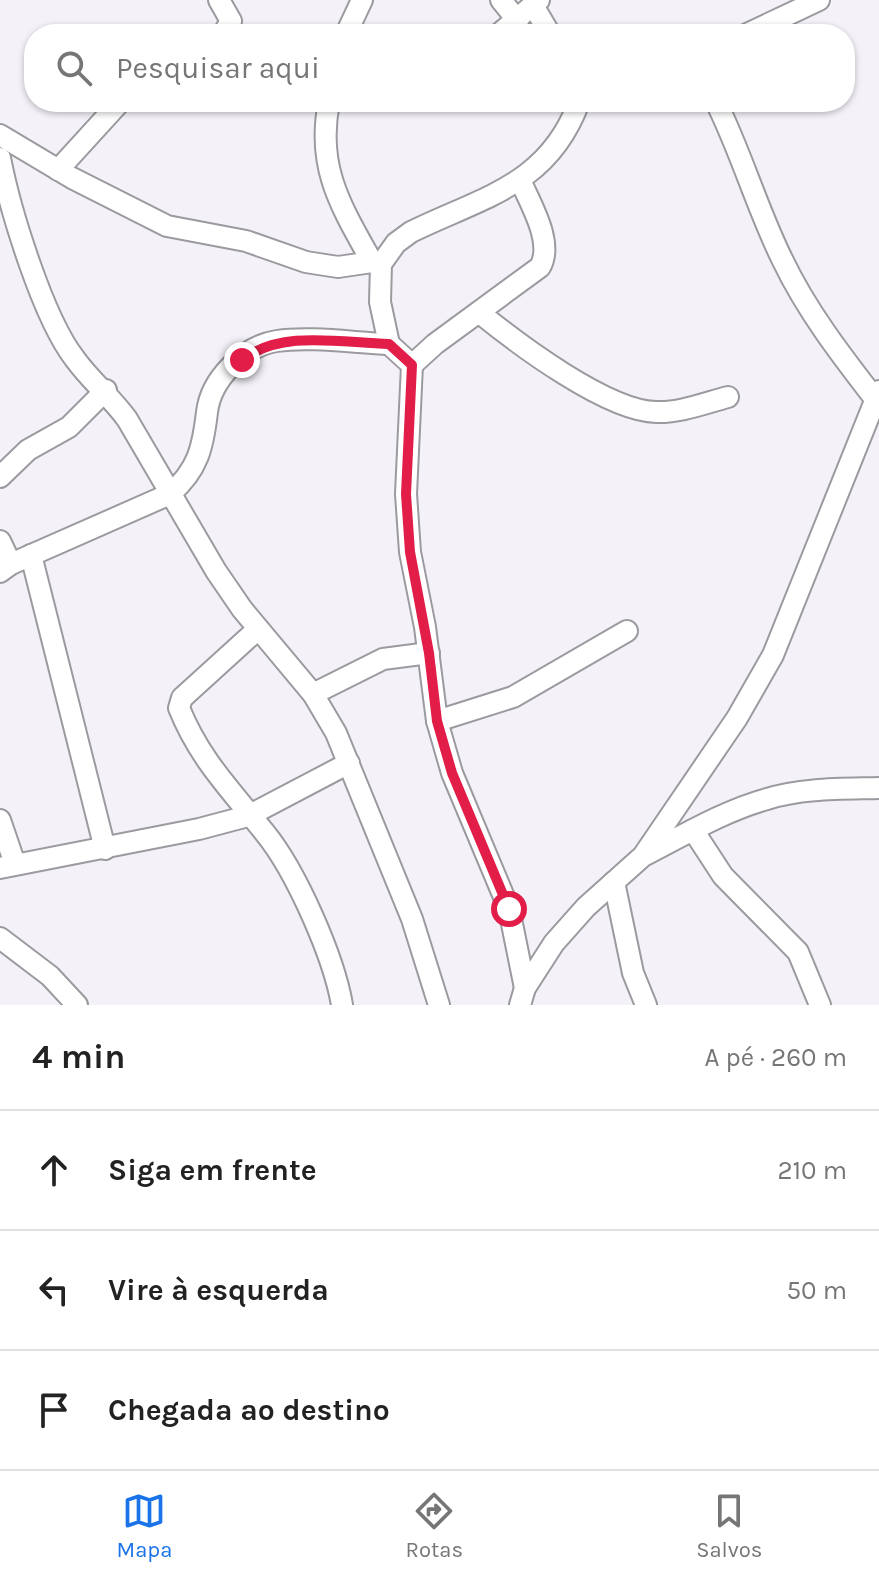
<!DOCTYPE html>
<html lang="pt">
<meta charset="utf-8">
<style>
body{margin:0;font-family:Karla,sans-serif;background:#f2f2f2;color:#222}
.stop{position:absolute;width:24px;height:24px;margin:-18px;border:6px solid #e11d48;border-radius:50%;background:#fff}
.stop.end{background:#e11d48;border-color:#fff;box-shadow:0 2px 8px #0008}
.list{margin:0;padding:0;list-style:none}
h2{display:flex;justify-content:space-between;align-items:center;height:104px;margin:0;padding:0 32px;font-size:34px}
h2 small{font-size:26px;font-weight:400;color:#767676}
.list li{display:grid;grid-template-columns:52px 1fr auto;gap:24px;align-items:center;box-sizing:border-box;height:120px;padding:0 32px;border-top:2px solid #e0e0e0}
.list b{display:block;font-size:30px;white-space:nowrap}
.list em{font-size:26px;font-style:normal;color:#767676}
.icon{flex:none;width:44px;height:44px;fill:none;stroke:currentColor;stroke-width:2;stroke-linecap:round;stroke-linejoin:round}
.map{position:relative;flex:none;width:879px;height:1005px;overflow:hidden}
.search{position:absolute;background:#fff;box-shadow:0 2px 6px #0004;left:24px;right:24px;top:24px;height:88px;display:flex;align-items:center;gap:20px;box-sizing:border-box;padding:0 28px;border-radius:32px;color:#767676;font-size:30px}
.sheet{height:464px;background:#fff}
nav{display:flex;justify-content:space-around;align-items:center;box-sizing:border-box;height:112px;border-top:2px solid #e0e0e0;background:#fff;font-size:22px;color:#767676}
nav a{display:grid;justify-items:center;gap:4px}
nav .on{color:#1a73e8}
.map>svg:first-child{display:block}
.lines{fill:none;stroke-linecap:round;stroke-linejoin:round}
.minor-casing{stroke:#9b9a9f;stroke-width:24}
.minor{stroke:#fff;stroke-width:20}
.route{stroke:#e11d48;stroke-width:10}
</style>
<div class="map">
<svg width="879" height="1005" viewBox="0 0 879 1005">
<rect width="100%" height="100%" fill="#f4f2f8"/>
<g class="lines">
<defs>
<g id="minor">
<path d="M219 0 231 21 223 34"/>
<path d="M501 0 518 21"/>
<path d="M534 7 550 34"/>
<path d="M346 34 362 0"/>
<path d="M499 34 539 0"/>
<path d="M747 34 819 0"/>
<path d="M329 102C316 168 341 206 372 262"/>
<path d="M716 102C742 154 757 209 783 261 807 311 841 355 875 399"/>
<path d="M0 135 72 178 167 226 246 241 306 262 338 267 372 262 381 264"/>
<path d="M0 158C10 210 43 318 75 359 90 380 111 397 127 419L216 571 242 609 313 694 336 733 412 919 439 1005"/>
<path d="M58 170 120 102"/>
<path d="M481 314C518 344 607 411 656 412 680 413 705 403 728 397"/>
<path d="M412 365 435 344 540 267C554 243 531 205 521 182"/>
<path d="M0 477 28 450 69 427 106 390"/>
<path d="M0 541 11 564"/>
<path d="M31 555 105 849"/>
<path d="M0 572 11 564 170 494C198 470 203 447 207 412 211 379 244 346 277 341 310 336 356 343 389 344"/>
<path d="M258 629 182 698 179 708C200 760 231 790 265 833 296 871 334 957 342 1005"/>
<path d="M313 694 383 659 429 653"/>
<path d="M437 721 513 697 627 631"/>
<path d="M0 820 15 864"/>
<path d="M693 830 723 876 798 952 820 1005"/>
<path d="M647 854C686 834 724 811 767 799 802 788 842 789 879 788"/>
<path d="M0 868 199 829 248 816 349 763"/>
<path d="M614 882 633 973 646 1005"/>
<path d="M0 938 50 976 77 1005"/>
<path d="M525 988 509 909 452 773 437 721 425 627 410 552 406 494 412 365 389 344 380 302 381 264 396 243 411 232C482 197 548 186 579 102"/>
<path d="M520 1005 525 988 554 943 586 907 643 856 737 718 773 655 879 391"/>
</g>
</defs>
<!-- minor casing -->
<use href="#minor" class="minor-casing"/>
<!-- minor -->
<use href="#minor" class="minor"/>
</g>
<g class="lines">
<!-- route -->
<path class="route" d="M242 360C282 329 341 343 389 344L412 365 406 494 410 552 429 653 437 721 452 773 509 909"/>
</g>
</svg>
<div class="stop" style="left:509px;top:909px"></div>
<div class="stop end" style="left:242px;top:360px"></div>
<div class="search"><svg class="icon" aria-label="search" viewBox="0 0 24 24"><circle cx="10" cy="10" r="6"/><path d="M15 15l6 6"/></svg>Pesquisar aqui</div>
</div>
<section class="sheet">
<h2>4 min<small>A pé · 260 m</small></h2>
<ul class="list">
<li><svg class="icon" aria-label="ahead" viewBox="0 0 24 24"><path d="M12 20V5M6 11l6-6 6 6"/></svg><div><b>Siga em frente</b></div><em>210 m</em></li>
<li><svg class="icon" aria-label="left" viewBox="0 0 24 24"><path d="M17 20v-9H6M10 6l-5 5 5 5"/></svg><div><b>Vire à esquerda</b></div><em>50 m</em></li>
<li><svg class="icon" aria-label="arrive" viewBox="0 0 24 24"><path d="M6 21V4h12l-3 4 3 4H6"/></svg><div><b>Chegada ao destino</b></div></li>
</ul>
</section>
<nav>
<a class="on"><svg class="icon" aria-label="map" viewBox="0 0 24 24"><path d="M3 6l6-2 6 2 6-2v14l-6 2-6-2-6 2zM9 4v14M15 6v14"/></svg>Mapa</a>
<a><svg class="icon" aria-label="directions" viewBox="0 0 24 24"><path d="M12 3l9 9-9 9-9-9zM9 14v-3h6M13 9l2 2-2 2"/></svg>Rotas</a>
<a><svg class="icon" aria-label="saved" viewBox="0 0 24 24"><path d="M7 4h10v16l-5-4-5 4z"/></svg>Salvos</a>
</nav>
